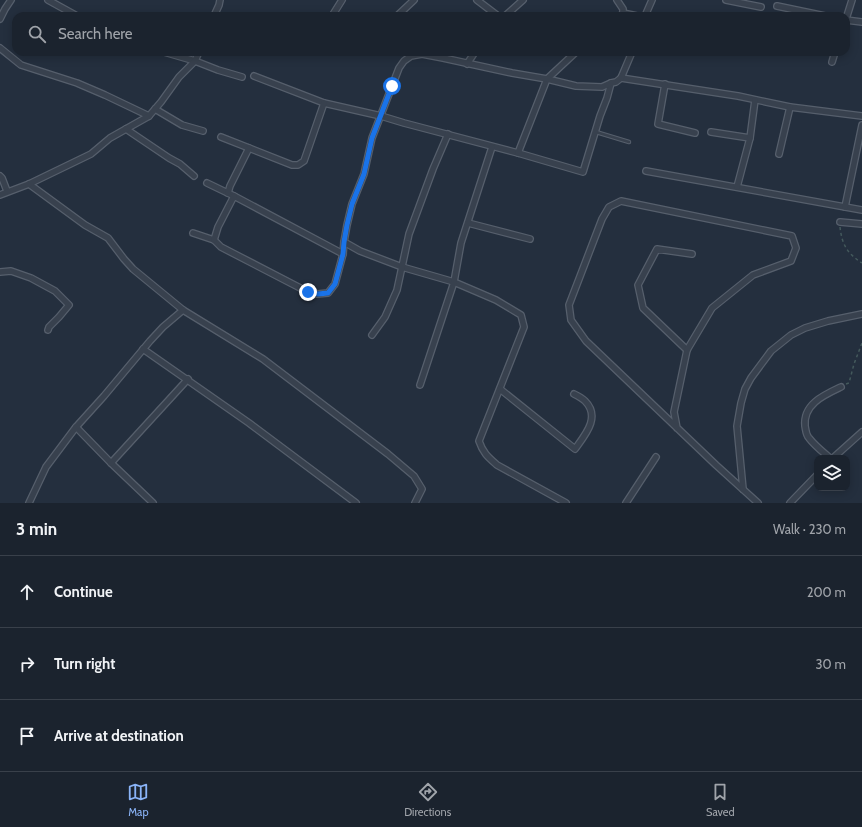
<!DOCTYPE html>
<meta charset="utf-8">
<style>
body{margin:0;font-family:Cabin,sans-serif;background:#282f3a;color:#f1f3f6}
.controls{position:absolute;right:12px;bottom:12px;display:grid;overflow:hidden;border-radius:8px;box-shadow:0 2px 10px #0003}
.controls button{width:36px;height:36px;display:grid;place-items:center;padding:0;border:0;border-bottom:1px solid #39404a;background:#1b232e;color:#f1f3f6;font:20px sans-serif}
.stop{position:absolute;width:12px;height:12px;margin:-9px;border:3px solid #1a73e8;border-radius:50%;background:#fff}
.stop.end{background:#1a73e8;border-color:#fff;box-shadow:0 1px 4px #0008}
.list{margin:0;padding:0;list-style:none}
h2{display:flex;justify-content:space-between;align-items:center;height:52px;margin:0;padding:0 16px;font-size:17px}
h2 small{font-size:13px;font-weight:400;color:#a0a4aa}
.list li{display:grid;grid-template-columns:26px 1fr auto;gap:12px;align-items:center;box-sizing:border-box;height:72px;padding:0 16px;border-top:1px solid #39404a}
.list b{display:block;font-size:15px;white-space:nowrap}
.list em{font-size:13px;font-style:normal;color:#a0a4aa}
.icon{flex:none;width:22px;height:22px;fill:none;stroke:currentColor;stroke-width:2;stroke-linecap:round;stroke-linejoin:round}
.map{position:relative;flex:none;width:862px;height:503px;overflow:hidden}
.search{position:absolute;background:#1b232e;box-shadow:0 2px 10px #0003;left:12px;right:12px;top:12px;height:44px;display:flex;align-items:center;gap:10px;box-sizing:border-box;padding:0 14px;border-radius:12px;color:#a0a4aa;font-size:15px}
.sheet{height:268px;background:#1b232e}
nav{display:flex;justify-content:space-around;align-items:center;box-sizing:border-box;height:56px;border-top:1px solid #39404a;background:#1b232e;font-size:11px;color:#a0a4aa}
nav a{display:grid;justify-items:center;gap:2px}
nav .on{color:#8ab4f8}
.map>svg:first-child{display:block}
.lines{fill:none;stroke-linecap:round;stroke-linejoin:round}
.lane-casing{stroke:#565f6c;stroke-width:4.5}
.street-casing{stroke:#565f6c;stroke-width:8}
.path{stroke:#44595c;stroke-width:1.5;stroke-dasharray:3 3;stroke-linecap:butt}
.lane{stroke:#38414e;stroke-width:2.5}
.street{stroke:#38414e;stroke-width:5.5}
.route{stroke:#1a73e8;stroke-width:5}
</style>
<div class="map">
<svg width="862" height="503" viewBox="0 0 862 503">
<rect width="100%" height="100%" fill="#242f3e"/>
<g class="lines">
<defs>
<path id="lane" d="M596 132 629 142"/>
<g id="street">
<path d="M48 0 77 16"/>
<path d="M477 0 498 16"/>
<path d="M617 0 623 9V13L620 16"/>
<path d="M726 0 761 7"/>
<path d="M777 6 825 16"/>
<path d="M623 13 637 16"/>
<path d="M214 16 219 5 220 0"/>
<path d="M332 16 342 0"/>
<path d="M397 16 414 0"/>
<path d="M505 16 523 0"/>
<path d="M645 16 652 0"/>
<path d="M0 19 5 9 11 0"/>
<path d="M846 19 852 0"/>
<path d="M846 20 862 22"/>
<path d="M0 48 21 65 77 83 105 95 149 116"/>
<path d="M164 52 195 61 218 70 242 77"/>
<path d="M832 62 835 52"/>
<path d="M467 64 475 52"/>
<path d="M254 76 324 103 381 116 404 123 518 153 583 172 600 116 607 98 611 83"/>
<path d="M621 78 738 96 790 107 862 116"/>
<path d="M665 84 658 124 695 133"/>
<path d="M155 109 182 125 203 131"/>
<path d="M126 129 169 158 180 164 194 176"/>
<path d="M711 132 750 138"/>
<path d="M221 137 292 165H298L304 161 324 103"/>
<path d="M518 153 547 79 576 52"/>
<path d="M779 154 790 107"/>
<path d="M646 171 862 210"/>
<path d="M0 176 2 178 7 191"/>
<path d="M207 183 234 196 343 254"/>
<path d="M29 184 85 225 108 238 124 259 133 269 183 310 263 359 388 454 414 476 422 489 415 503"/>
<path d="M737 187 750 138 755 100"/>
<path d="M228 193 230 186 249 148"/>
<path d="M0 195 29 184 91 154 110 138 149 116 161 102 179 77 195 61 199 52"/>
<path d="M845 207 862 125"/>
<path d="M840 222 862 224"/>
<path d="M468 223 530 239"/>
<path d="M193 233 214 240 221 247 308 292 317 294 328 293 335 284 343 254 344 242 347 225 352 204 364 174 372 138 399 68 404 61 411 56 422 54 443 58 512 73 547 79 576 86 602 87 611 83 616 82 621 78 632 52"/>
<path d="M214 240 218 227 234 196"/>
<path d="M344 242 360 251 402 267 454 282 496 300 521 315 524 327 479 441C483 453 488 457 497 465L566 503"/>
<path d="M0 272 11 271 31 278 55 291 69 305 59 317 49 327 48 330"/>
<path d="M372 335 385 317 397 290 409 234 433 169 448 134"/>
<path d="M143 349 249 423 356 503"/>
<path d="M687 350 643 308 638 285 657 249 692 254"/>
<path d="M420 385 454 282 461 243 492 147"/>
<path d="M500 389 575 449C585 435 601 417 585 401 582 398 578 396 574 394"/>
<path d="M76 427 111 463 153 503"/>
<path d="M677 428 674 412 687 350 712 308 753 275 791 261 796 248 792 236 621 201 609 207 602 219 569 305 571 320 586 341 716 465 758 503"/>
<path d="M830 458C823 452 815 446 809 438 806 435 806 431 805 426 803 404 824 395 841 387"/>
<path d="M833 458 862 432"/>
<path d="M111 463 188 379"/>
<path d="M743 489 737 426 741 403 745 389 751 378 771 351 791 335 805 328 828 321 862 314"/>
<path d="M29 503 46 467 76 427 104 396 150 341 163 327 183 310"/>
<path d="M626 503 656 457"/>
<path d="M790 503 817 475"/>
</g>
</defs>
<!-- lane casing -->
<use href="#lane" class="lane-casing"/>
<!-- street casing -->
<use href="#street" class="street-casing"/>
<!-- path -->
<g class="path">
<path d="M840 227C842 245 847 253 862 263"/>
<path d="M846 384 849 383 854 364 862 343"/>
</g>
<!-- lane -->
<use href="#lane" class="lane"/>
<!-- street -->
<use href="#street" class="street"/>
</g>
<g class="lines">
<!-- route -->
<path class="route" d="M308 292 318 294 328 293 335 284 343 254 344 242 347 225 352 204 364 174 372 138 392 86"/>
</g>
</svg>
<div class="controls">
<button><svg class="icon" aria-label="layers" viewBox="0 0 24 24"><path d="M12 4l9 5-9 5-9-5zM3 14l9 5 9-5"/></svg></button>
</div>
<div class="stop" style="left:392px;top:86px"></div>
<div class="stop end" style="left:308px;top:292px"></div>
<div class="search"><svg class="icon" aria-label="search" viewBox="0 0 24 24"><circle cx="10" cy="10" r="6"/><path d="M15 15l6 6"/></svg>Search here</div>
</div>
<section class="sheet">
<h2>3 min<small>Walk · 230 m</small></h2>
<ul class="list">
<li><svg class="icon" aria-label="ahead" viewBox="0 0 24 24"><path d="M12 20V5M6 11l6-6 6 6"/></svg><div><b>Continue</b></div><em>200 m</em></li>
<li><svg class="icon" aria-label="right" viewBox="0 0 24 24"><path d="M7 20v-9h11M14 6l5 5-5 5"/></svg><div><b>Turn right</b></div><em>30 m</em></li>
<li><svg class="icon" aria-label="arrive" viewBox="0 0 24 24"><path d="M6 21V4h12l-3 4 3 4H6"/></svg><div><b>Arrive at destination</b></div></li>
</ul>
</section>
<nav>
<a class="on"><svg class="icon" aria-label="map" viewBox="0 0 24 24"><path d="M3 6l6-2 6 2 6-2v14l-6 2-6-2-6 2zM9 4v14M15 6v14"/></svg>Map</a>
<a><svg class="icon" aria-label="directions" viewBox="0 0 24 24"><path d="M12 3l9 9-9 9-9-9zM9 14v-3h6M13 9l2 2-2 2"/></svg>Directions</a>
<a><svg class="icon" aria-label="saved" viewBox="0 0 24 24"><path d="M7 4h10v16l-5-4-5 4z"/></svg>Saved</a>
</nav>
